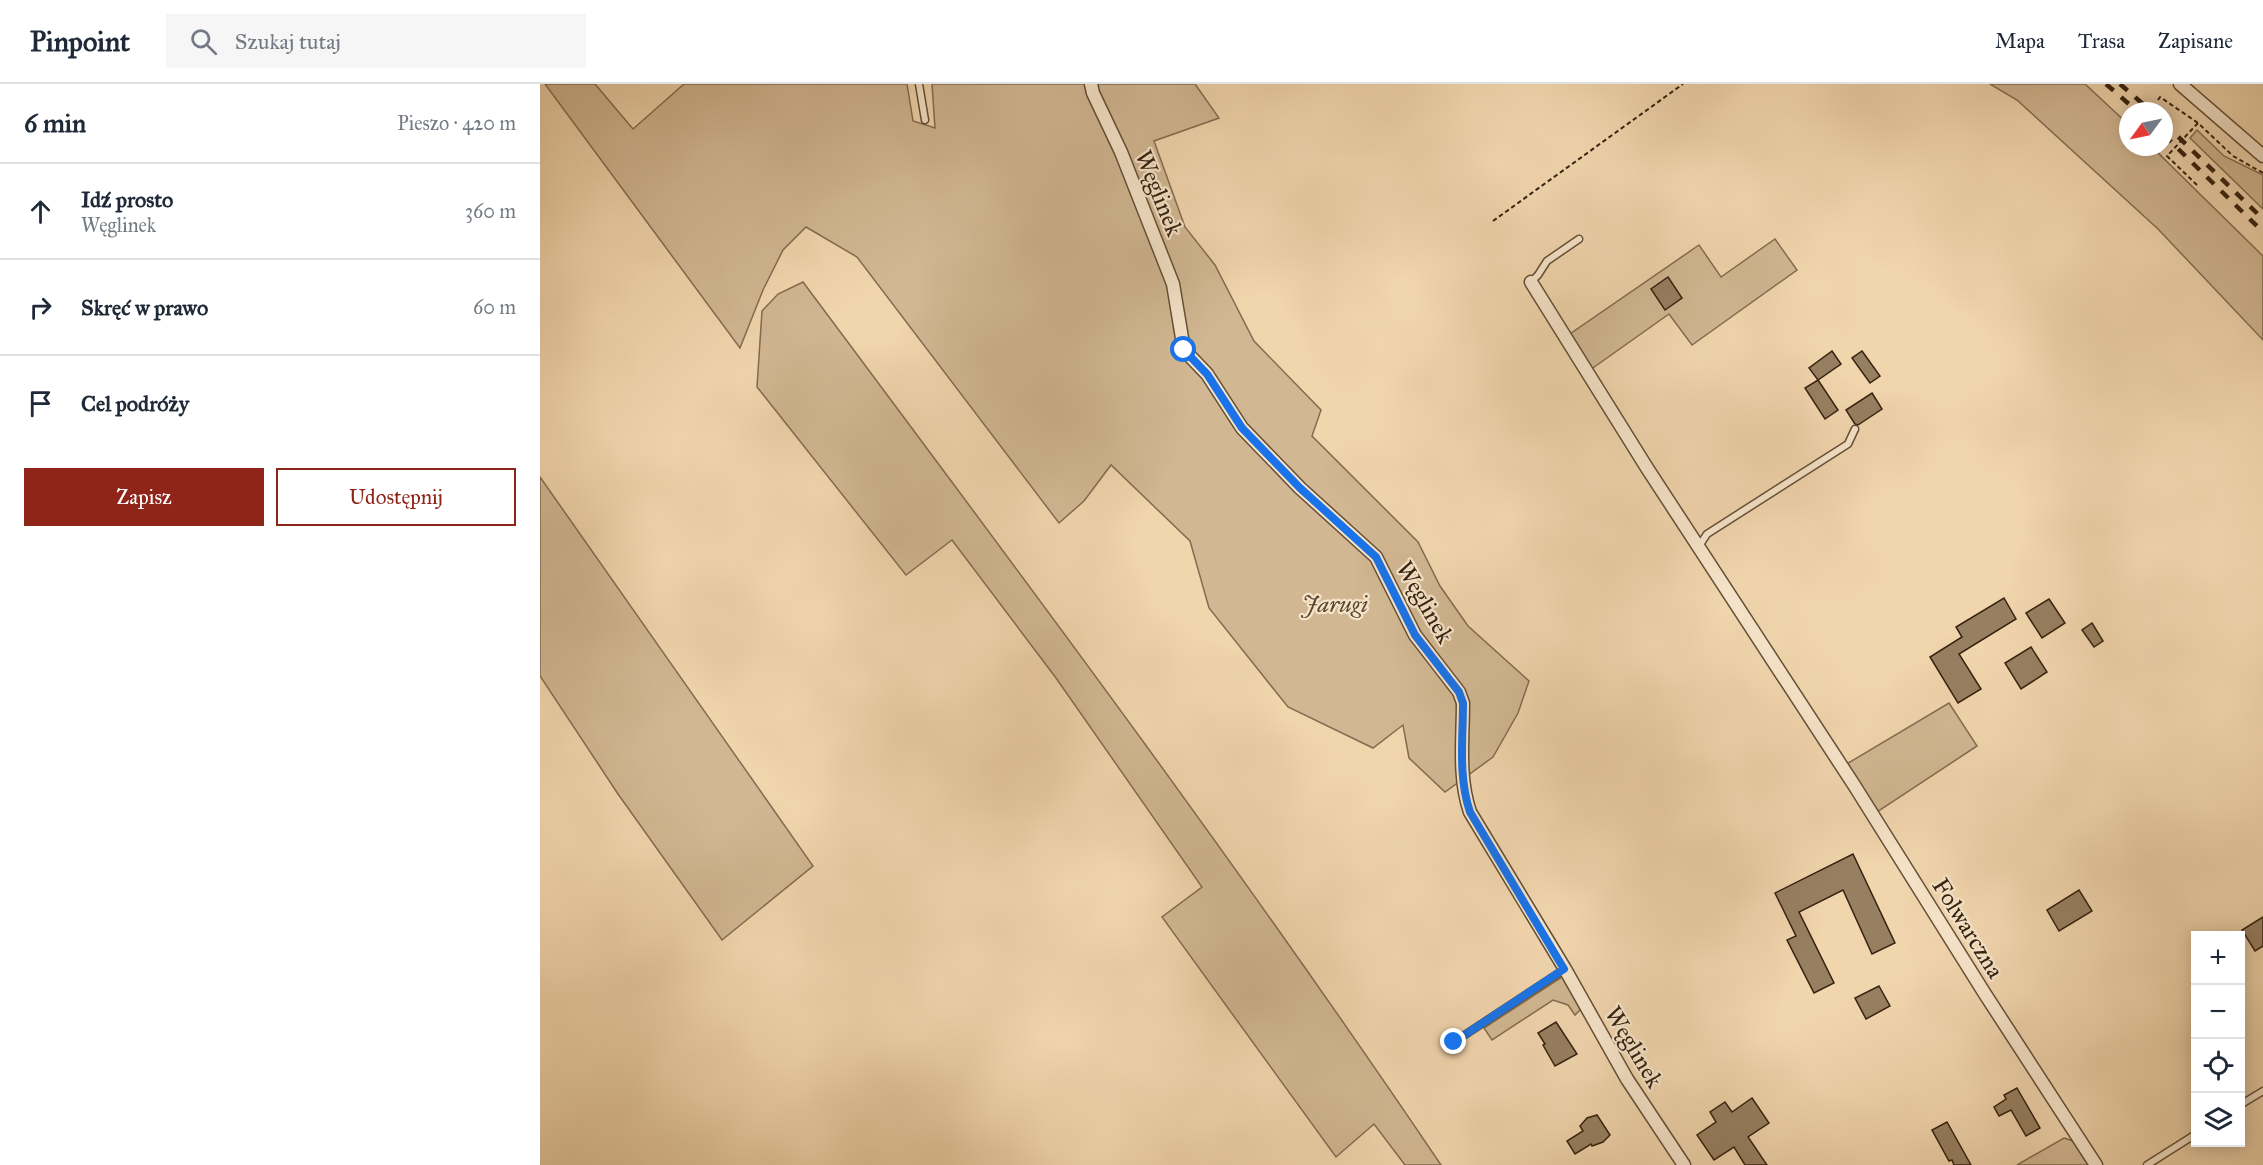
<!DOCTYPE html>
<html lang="pl">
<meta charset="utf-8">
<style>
body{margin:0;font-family:"IM FELL Great Primer",serif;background:#f6f6f7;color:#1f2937}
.controls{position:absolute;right:18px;bottom:18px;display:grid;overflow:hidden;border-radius:0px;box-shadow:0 3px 15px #0003}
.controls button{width:54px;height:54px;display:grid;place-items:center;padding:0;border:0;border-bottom:2px solid #e0e1e3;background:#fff;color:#1f2937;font:30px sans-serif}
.compass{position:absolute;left:1579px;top:18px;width:54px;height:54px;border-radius:50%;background:#fff;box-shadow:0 3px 15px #0003;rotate:237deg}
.stop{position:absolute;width:18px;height:18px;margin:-14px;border:4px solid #1a73e8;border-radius:50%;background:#fff}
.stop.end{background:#1a73e8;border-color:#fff;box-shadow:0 2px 6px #0008}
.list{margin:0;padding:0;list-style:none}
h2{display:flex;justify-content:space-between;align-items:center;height:78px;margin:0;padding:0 24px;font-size:26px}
h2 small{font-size:20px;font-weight:400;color:#747a83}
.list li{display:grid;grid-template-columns:39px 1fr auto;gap:18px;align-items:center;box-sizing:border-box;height:96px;padding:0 24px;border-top:2px solid #e0e1e3}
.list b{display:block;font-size:22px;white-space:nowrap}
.list p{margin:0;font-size:20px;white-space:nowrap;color:#747a83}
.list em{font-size:20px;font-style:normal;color:#747a83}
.actions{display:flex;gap:12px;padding:18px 24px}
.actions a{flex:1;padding:14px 0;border:2px solid #8f2418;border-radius:0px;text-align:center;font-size:21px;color:#8f2418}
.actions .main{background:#8f2418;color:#fff}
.icon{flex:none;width:33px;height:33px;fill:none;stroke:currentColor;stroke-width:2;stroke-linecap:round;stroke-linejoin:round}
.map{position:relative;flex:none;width:1723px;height:1081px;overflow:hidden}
header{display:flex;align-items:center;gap:36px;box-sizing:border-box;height:84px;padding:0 30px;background:#fff;border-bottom:2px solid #e0e1e3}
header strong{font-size:28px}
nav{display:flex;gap:33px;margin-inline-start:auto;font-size:21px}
.search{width:420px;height:54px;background:#f6f6f7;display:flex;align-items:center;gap:15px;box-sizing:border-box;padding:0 21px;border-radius:0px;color:#747a83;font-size:22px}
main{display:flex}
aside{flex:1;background:#fff}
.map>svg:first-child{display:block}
.green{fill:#d1b792;stroke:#836c50;stroke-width:1.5}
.building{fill:#977f61;stroke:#35220f;stroke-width:1.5}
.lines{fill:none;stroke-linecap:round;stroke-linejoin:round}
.lane-casing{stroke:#644f36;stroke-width:9}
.street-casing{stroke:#644f36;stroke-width:15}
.path{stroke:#35220f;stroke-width:2;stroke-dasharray:4.5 3;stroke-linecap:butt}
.lane{stroke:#f6e4ca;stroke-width:6}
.street{stroke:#f6e4ca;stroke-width:12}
.rail{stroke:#35220f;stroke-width:4.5;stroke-dasharray:10 10;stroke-linecap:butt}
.route{stroke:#1a73e8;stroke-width:8}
.labels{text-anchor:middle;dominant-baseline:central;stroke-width:4.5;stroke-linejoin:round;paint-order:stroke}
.street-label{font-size:24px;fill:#35220f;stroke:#f6e4ca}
.park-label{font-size:24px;font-style:italic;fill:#5c4730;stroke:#f6e4ca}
</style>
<header>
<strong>Pinpoint</strong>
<div class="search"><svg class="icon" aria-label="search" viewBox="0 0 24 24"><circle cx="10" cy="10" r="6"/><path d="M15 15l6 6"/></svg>Szukaj tutaj</div>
<nav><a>Mapa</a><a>Trasa</a><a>Zapisane</a></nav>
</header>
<main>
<aside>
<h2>6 min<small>Pieszo · 420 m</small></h2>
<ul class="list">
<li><svg class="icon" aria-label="ahead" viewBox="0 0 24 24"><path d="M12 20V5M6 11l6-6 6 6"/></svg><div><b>Idź prosto</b><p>Węglinek</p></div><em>360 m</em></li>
<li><svg class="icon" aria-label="right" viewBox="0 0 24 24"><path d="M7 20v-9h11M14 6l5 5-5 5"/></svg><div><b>Skręć w prawo</b></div><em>60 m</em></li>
<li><svg class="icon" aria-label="arrive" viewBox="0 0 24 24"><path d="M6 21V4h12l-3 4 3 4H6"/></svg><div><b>Cel podróży</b></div></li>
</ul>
<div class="actions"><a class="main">Zapisz</a><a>Udostępnij</a></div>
</aside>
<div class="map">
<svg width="1723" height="1081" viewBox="0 0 1723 1081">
<rect width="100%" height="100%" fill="#f1d5ad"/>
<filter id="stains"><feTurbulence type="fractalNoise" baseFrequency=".00333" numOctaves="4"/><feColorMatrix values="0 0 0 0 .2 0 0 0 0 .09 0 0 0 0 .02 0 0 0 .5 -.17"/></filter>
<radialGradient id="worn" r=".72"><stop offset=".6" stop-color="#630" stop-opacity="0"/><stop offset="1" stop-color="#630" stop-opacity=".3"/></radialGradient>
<!-- green -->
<g class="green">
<path d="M5 0H55L93 45 144 0H367L373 37 395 44 392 0H655L679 34 614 57 645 143 675 181 714 257 781 326 772 352 878 458 900 502 928 542 989 597 978 629 953 673 905 708 869 674 863 641 833 664 748 623 669 524 650 457 571 381 544 417 519 439 317 173 266 143 243 166 223 206 200 264Z"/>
<path d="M1450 0H1545L1588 40V63H1612L1723 172V256L1618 145 1477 16Z"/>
<path d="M1657 46 1684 72 1723 91V125L1650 54Z"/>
<path d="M1235 155 1257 186 1152 261 1129 230 1050 286 1027 252 1159 161 1181 193Z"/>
<path d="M263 198C480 489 698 780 901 1081H865L834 1040 796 1073 622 833 662 803 516 594 412 456 366 491 217 303 222 227 238 210Z"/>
<path d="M0 393 273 782 182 856 78 710 0 592Z"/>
<path d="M1409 619 1437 662 1334 730 1305 681Z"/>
<path d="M1022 893 1041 925 1035 931 1028 921 1013 916 952 956 944 944Z"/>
<path d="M1524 1054 1533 1057 1549 1081H1477Z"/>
</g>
<!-- building -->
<g class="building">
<path d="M1128 193 1142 214 1125 226 1111 205Z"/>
<path d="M1292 267 1301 280 1278 296 1269 284Z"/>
<path d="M1322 267 1340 292 1330 299 1312 274Z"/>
<path d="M1278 296 1298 326 1285 335 1265 304Z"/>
<path d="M1332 309 1342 325 1318 341 1315 340 1306 326Z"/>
<path d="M1464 514 1476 535 1419 570 1441 605 1418 619 1390 573 1422 553 1416 543Z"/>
<path d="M1509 515 1525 539 1502 554 1486 529Z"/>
<path d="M1552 539 1563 557 1554 563 1542 546Z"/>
<path d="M1491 563 1507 588 1481 605 1465 579Z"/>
<path d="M1313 770 1355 859 1332 870 1303 806 1259 828 1294 899 1274 909 1247 856 1256 852 1235 809Z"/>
<path d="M1539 806 1552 827 1519 847 1507 826Z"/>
<path d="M1723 833V862L1715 867 1702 846Z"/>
<path d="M1339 902 1350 922 1326 935 1315 914Z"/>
<path d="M1016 938 1037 970 1015 982 1003 961 1005 960 998 949Z"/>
<path d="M1477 1004 1500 1044 1486 1052 1471 1026 1459 1032 1454 1023 1466 1015 1464 1011Z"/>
<path d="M1212 1014 1229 1039 1208 1053 1227 1081H1205L1194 1063 1174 1076 1157 1051 1176 1038 1170 1028 1185 1018 1192 1028Z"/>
<path d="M1057 1031 1070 1051 1063 1058 1052 1062 1051 1060 1035 1070 1027 1057 1043 1047 1040 1042 1047 1034Z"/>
<path d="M1407 1038 1431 1081H1414L1412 1076 1409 1077 1392 1046Z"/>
</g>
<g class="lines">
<defs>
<g id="lane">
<path d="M379 0 385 36"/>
<path d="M991 198 998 191 1007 177 1039 155"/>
<path d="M1159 462 1167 450 1308 360 1315 345"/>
<path d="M914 958 1025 885"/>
<path d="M1700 1021 1723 1007"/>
<path d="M1607 1081 1656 1050"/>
</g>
<g id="street">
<path d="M551 0 553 9 581 68 633 200 644 266 667 290 702 344 760 404 836 473 875 551 919 608 923 619C923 655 918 693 930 728L1025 885 1087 995 1144 1081"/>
<path d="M1640 0 1723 72"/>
<path d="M991 198 1107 384 1314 701 1445 910 1556 1081"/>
</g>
</defs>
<!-- lane casing -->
<use href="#lane" class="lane-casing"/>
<!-- street casing -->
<use href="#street" class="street-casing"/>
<!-- path -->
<g class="path">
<path d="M1618 16 1620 13 1658 39"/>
<path d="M1657 101 1627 72 1658 39 1693 72 1723 89"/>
<path d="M953 137 1143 0"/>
</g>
<!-- lane -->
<use href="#lane" class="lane"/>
<!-- street -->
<use href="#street" class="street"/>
<!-- rail -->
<g class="rail">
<path d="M1566 0 1597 27"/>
<path d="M1580 0 1611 27"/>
<path d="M1624 39 1723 135"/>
<path d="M1624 51 1723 148"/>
</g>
</g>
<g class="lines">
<!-- route -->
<path class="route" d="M644 266 667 290 702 344 760 404 836 473 875 551 919 608 923 619C923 655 918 693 930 728L1024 885 914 958"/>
</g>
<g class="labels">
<!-- street labels -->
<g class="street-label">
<text transform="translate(619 109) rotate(68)">Węglinek</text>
<text transform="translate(885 518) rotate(60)">Węglinek</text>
<text transform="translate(1428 844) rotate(58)">Folwarczna</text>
<text transform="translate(1094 963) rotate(59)">Węglinek</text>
</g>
<!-- park labels -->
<g class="park-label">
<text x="795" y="520">Jarugi</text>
</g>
</g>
<rect width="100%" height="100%" filter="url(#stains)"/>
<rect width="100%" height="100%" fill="url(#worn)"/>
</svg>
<div class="controls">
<button>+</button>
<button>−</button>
<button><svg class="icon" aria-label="locate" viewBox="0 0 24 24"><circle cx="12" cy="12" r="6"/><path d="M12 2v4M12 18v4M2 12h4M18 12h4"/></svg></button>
<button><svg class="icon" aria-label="layers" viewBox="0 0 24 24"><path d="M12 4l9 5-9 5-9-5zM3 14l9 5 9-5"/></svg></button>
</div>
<svg class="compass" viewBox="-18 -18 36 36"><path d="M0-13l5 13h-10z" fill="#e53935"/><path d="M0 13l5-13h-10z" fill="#747a83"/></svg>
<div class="stop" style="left:644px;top:266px"></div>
<div class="stop end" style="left:914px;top:958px"></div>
</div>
</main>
